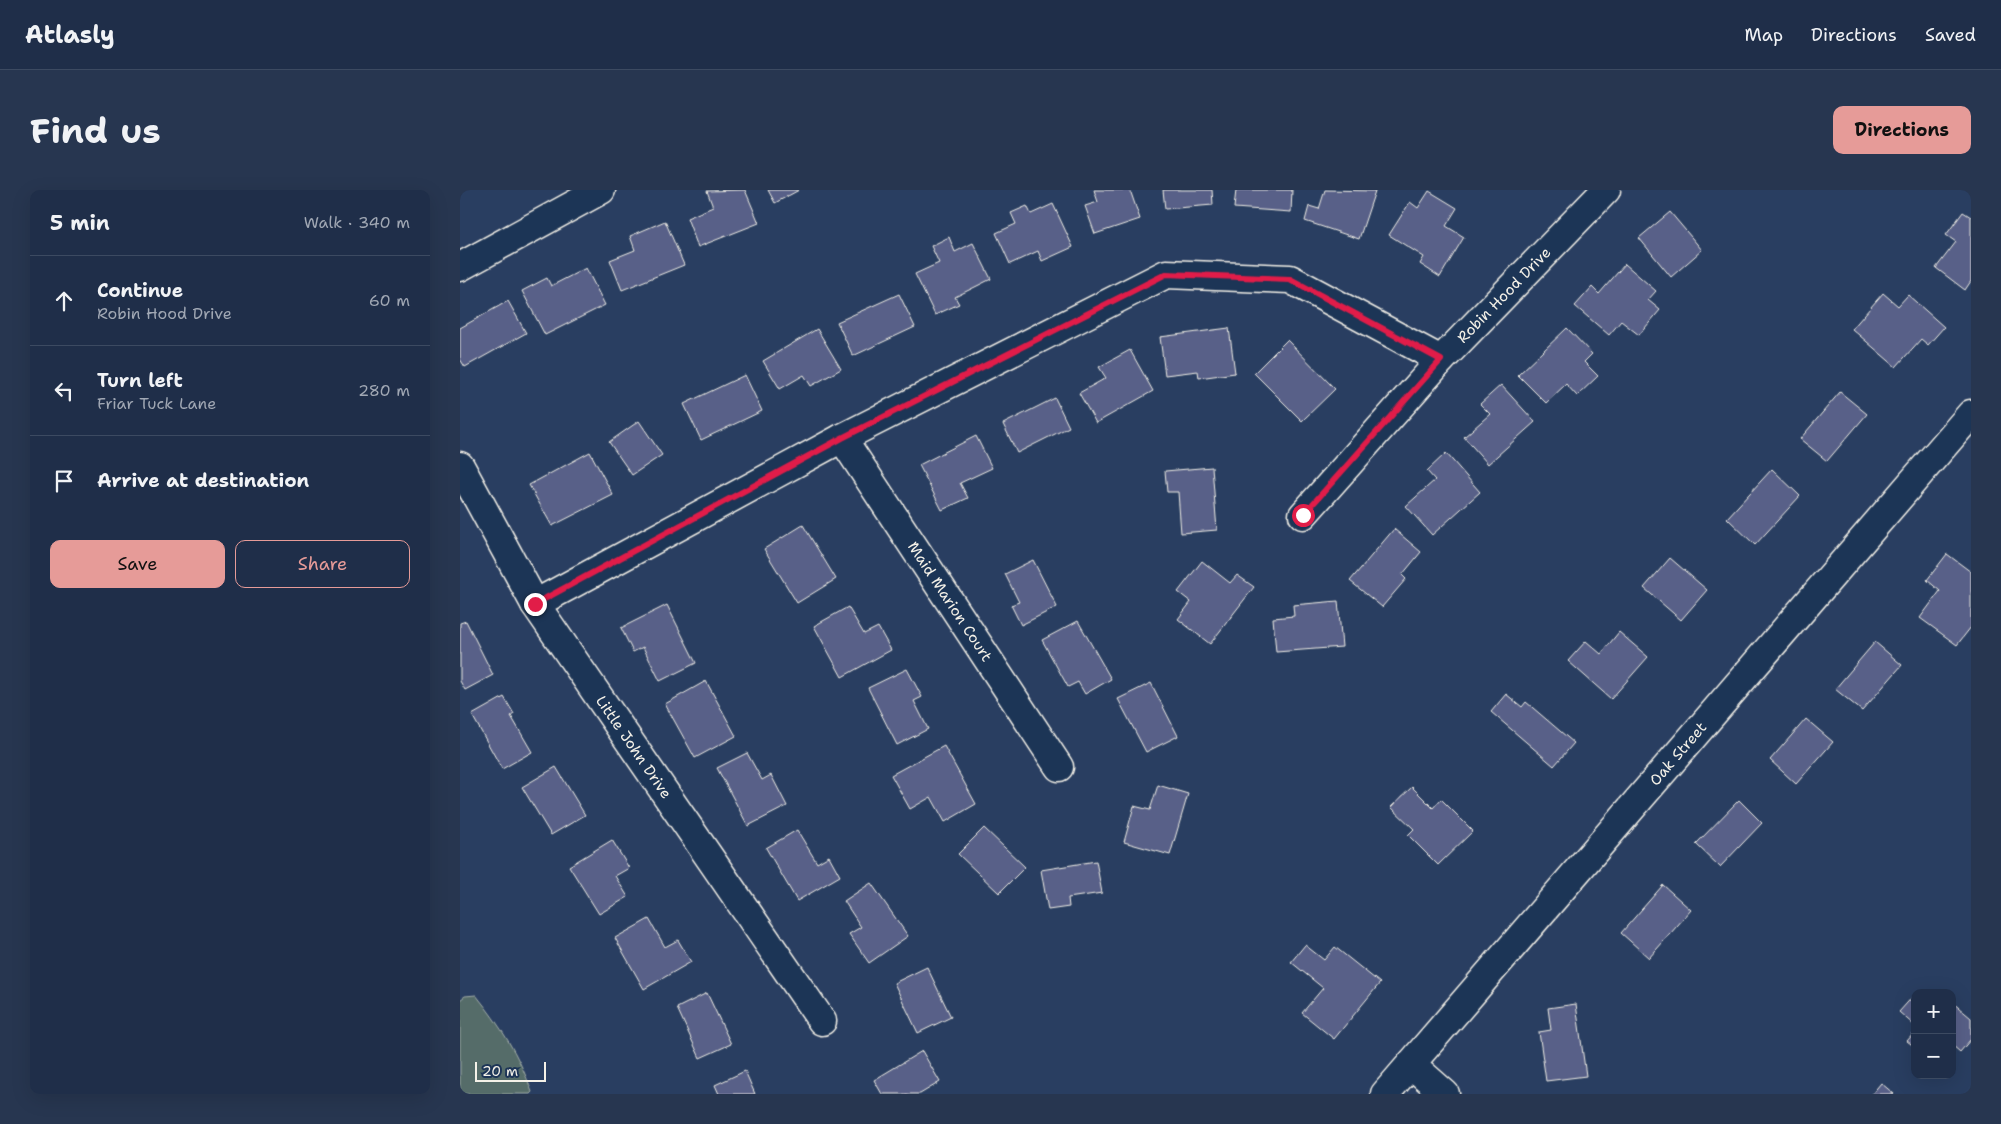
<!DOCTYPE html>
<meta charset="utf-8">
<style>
body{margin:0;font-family:"Shantell Sans",sans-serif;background:#273650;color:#f1f3f6}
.controls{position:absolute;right:15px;bottom:15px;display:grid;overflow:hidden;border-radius:10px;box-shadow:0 5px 20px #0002}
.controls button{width:45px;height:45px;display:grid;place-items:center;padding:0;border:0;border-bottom:1px solid #3c4a61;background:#1f2e49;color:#f1f3f6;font:25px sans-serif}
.scale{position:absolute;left:15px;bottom:12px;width:71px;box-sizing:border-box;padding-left:5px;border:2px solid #f4f1e8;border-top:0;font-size:14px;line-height:18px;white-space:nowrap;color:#f4f1e8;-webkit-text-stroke:4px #1d3557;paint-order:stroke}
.stop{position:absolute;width:15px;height:15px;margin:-11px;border:4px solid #e11d48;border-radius:50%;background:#fff}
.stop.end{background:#e11d48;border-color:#fff;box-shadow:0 1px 5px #0008}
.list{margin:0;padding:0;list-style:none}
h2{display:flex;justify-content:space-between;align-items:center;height:65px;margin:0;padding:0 20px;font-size:21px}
h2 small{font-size:16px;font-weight:400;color:#a1a8b4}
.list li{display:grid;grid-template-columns:32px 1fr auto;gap:15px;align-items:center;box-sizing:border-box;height:90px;padding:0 20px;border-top:1px solid #3c4a61}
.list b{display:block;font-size:19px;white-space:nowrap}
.list p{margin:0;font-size:16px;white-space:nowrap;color:#a1a8b4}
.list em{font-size:16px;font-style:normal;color:#a1a8b4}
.actions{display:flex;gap:10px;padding:15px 20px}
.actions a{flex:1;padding:11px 0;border:1px solid #e69b98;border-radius:10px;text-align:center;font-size:18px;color:#e69b98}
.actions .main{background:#e69b98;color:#111}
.icon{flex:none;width:28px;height:28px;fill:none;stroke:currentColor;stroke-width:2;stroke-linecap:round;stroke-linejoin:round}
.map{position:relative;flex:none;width:1511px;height:904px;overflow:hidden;border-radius:10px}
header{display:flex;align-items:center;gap:30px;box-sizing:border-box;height:70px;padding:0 25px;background:#1f2e49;border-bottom:1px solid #3c4a61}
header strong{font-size:24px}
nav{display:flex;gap:28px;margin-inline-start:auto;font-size:18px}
.intro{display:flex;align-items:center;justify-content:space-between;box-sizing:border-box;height:120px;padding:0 30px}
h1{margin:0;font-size:35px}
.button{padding:12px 22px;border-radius:10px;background:#e69b98;color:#111;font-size:18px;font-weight:700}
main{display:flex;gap:30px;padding:0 30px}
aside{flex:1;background:#1f2e49;border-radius:10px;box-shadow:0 5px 20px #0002}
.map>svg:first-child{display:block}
.green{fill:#546c69;stroke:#a4aea8}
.building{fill:#586188;stroke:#f4f1e8}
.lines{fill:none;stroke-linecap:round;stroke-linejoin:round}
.minor-casing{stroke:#f4f1e8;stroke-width:31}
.minor{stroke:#1d3557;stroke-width:28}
.route{stroke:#e11d48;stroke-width:6}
.labels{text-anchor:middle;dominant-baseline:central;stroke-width:4.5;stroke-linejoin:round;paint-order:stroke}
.street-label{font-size:15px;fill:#f4f1e8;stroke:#1d3557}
</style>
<header>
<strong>Atlasly</strong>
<nav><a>Map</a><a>Directions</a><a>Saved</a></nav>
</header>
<div class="intro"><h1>Find us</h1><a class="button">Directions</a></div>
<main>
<aside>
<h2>5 min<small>Walk · 340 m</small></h2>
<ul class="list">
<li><svg class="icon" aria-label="ahead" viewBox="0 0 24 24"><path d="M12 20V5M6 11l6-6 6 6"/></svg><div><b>Continue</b><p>Robin Hood Drive</p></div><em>60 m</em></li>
<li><svg class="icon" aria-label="left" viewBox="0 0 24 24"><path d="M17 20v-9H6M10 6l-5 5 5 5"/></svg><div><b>Turn left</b><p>Friar Tuck Lane</p></div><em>280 m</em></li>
<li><svg class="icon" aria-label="arrive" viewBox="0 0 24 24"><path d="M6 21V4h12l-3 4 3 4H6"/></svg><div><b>Arrive at destination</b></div></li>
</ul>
<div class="actions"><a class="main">Save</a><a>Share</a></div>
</aside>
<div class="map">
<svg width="1511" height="904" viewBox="0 0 1511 904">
<rect width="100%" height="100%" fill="#293e61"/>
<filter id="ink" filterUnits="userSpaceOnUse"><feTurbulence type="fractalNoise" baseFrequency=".02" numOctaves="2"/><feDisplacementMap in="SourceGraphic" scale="10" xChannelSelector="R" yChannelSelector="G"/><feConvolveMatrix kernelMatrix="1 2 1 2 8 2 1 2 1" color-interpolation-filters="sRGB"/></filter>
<g filter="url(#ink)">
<!-- green -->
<path class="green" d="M16 805C40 835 59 865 72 902L70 904H0V810L5 806Z"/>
<!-- building -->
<g class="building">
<path d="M285 0 299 33 238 57 227 28 253 17 247 1Z"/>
<path d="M308 0H339L315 13Z"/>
<path d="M634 0H670L680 29 635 44 625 16 638 12Z"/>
<path d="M703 0H752L753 15 705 19Z"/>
<path d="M776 0H832L831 22 774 18Z"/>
<path d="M865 0 915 1 899 49 845 31 849 16 859 19Z"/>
<path d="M969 1 997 18 986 36 1004 47 980 87 960 74 964 67 929 45 950 12 958 18Z"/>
<path d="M593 14 613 57 582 71 578 61 550 74 536 43 556 34 551 23 567 16 571 24Z"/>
<path d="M1210 22 1242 60 1211 87 1179 48Z"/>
<path d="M1503 22 1511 27V91L1505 100 1476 78 1496 52 1486 45Z"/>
<path d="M205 31 224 75 162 100 150 70 175 60 170 46Z"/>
<path d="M489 47 495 62 513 53 531 89 495 107 499 114 475 125 455 84 479 73 471 56Z"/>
<path d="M1165 74 1196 101 1188 110 1200 120 1179 145 1161 131 1149 145 1115 116 1132 97 1139 104Z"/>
<path d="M126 78 145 115 85 145 62 101 87 88 91 96Z"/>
<path d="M1423 103 1438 116 1448 105 1484 137 1468 155 1461 149 1436 177 1392 139Z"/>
<path d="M439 104 455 137 393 166 377 132Z"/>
<path d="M48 111 66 143 5 177 0 169V138Z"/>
<path d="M769 138 775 183 739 188 738 181 705 185 700 147Z"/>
<path d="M1107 138 1132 164 1124 172 1138 186 1117 206 1106 194 1086 213 1058 185Z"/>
<path d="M357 139 381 179 351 196 344 185 320 199 303 171Z"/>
<path d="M827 150 875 199 842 231 794 183Z"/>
<path d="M670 160 693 201 636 233 619 203 646 188 639 177Z"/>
<path d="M285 185 302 221 241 250 224 214Z"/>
<path d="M1041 195 1075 232 1028 274 1004 247 1030 224 1020 214Z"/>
<path d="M1380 202 1407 224 1367 271 1340 249Z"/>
<path d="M595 208 609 237 557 263 543 234Z"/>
<path d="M179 231 202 265 172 285 149 252Z"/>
<path d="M516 246 532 278 500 293 508 308 482 320 459 275Z"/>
<path d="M130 262 153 305 92 336 69 295Z"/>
<path d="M986 263 1020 302 972 345 946 316 975 290 967 281Z"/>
<path d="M752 277 757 340 721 343 718 302H707L705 281Z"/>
<path d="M1312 279 1340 306 1295 355 1267 328Z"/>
<path d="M343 335 376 389 337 413 304 359Z"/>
<path d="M934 339 961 362 942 385 946 389 922 417 890 391Z"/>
<path d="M1487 364 1511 382V437L1497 455 1460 428 1480 401 1467 390Z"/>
<path d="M1210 368 1247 400 1221 430 1184 398Z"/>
<path d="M573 370 597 417 561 435 551 415 559 412 545 384Z"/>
<path d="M742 371 770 393 777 385 794 397 750 454 718 429 731 412 718 402Z"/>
<path d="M878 411 882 457 816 462 813 428 834 426 833 415Z"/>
<path d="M207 415 236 473 200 491 183 457 173 462 161 438Z"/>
<path d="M388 417 404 444 418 437 431 460 382 487 354 436Z"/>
<path d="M6 431 33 485 5 500 0 491V433Z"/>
<path d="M618 431 651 489 625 504 618 492 608 497 582 450Z"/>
<path d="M1159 442 1188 467 1151 509 1108 471 1126 451 1141 464Z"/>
<path d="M1415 452 1442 475 1402 521 1375 499Z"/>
<path d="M447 479 462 507 454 511 468 539 437 555 408 498Z"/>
<path d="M246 491 276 546 235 568 205 514Z"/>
<path d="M691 493 718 546 686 562 658 509Z"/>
<path d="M1046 504 1062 517 1066 512 1114 553 1094 576 1031 522Z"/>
<path d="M44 507 54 524 51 526 72 562 42 579 12 525Z"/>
<path d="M1346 529 1373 552 1336 594 1310 570Z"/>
<path d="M484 556 516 614 485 632 471 607 450 619 431 585Z"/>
<path d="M287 563 302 590 311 585 327 616 288 636 257 578Z"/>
<path d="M96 577 125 625 91 645 62 597Z"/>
<path d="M698 595 728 604 710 665 664 652 674 616 690 620Z"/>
<path d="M952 597 973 618 981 609 1013 641 978 675 948 645 954 639 931 617Z"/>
<path d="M1279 610 1302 633 1260 677 1236 654Z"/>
<path d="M524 638 565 677 539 703 498 664Z"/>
<path d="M337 640 357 673 369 666 380 686 337 711 306 658Z"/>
<path d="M152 650 169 678 155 686 168 707 139 724 109 676Z"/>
<path d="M636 671 642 703 608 708 609 717 588 720 581 680Z"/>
<path d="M411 693 448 746 409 773 389 744 401 737 384 711Z"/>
<path d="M1203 695 1231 720 1189 768 1161 743Z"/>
<path d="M189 729 205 757 218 750 231 772 184 799 155 748Z"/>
<path d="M845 755 864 770 875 757 920 793 874 849 842 823 863 798 831 772Z"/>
<path d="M467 777 491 827 458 843 434 793Z"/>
<path d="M247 803 271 854 240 868 217 818Z"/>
<path d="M1455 804V836L1439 822Z"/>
<path d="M1492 812 1511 828V849L1500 862 1492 855Z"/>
<path d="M1116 814 1126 886 1086 891 1079 842 1091 840 1088 818Z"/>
<path d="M1455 842V857L1447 851Z"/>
<path d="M462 861 480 892 460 904H422L414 890Z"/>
<path d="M285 881 295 904H259L255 895Z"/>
<path d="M1421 893 1434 904H1412Z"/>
</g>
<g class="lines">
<defs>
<g id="minor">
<path d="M0 77 141 0"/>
<path id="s1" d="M382 248 599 577"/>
<path id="s2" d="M0 276 75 414 362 831"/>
<path id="s3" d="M843 325 981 170 1146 0"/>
<path d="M75 414 382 248 706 84 830 89 981 170"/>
<path d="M951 874 985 904"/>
<path id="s4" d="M925 904 1511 224"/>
</g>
</defs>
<!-- minor casing -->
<use href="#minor" class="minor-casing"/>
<!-- minor -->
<use href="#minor" class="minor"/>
</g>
</g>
<g class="lines" filter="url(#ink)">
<!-- route -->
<path class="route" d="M75 414 382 248 706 84 830 89 981 170 843 325"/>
</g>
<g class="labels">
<!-- street labels -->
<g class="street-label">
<text stroke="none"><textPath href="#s3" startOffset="298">Robin Hood Drive</textPath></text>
<text stroke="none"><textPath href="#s1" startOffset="196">Maid Marion Court</textPath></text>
<text stroke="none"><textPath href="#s2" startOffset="331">Little John Drive</textPath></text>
<text stroke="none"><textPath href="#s4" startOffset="449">Oak Street</textPath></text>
</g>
</g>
</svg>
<div class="controls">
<button>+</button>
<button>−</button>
</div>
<div class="scale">20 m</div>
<div class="stop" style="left:843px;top:325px"></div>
<div class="stop end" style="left:75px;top:414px"></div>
</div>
</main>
